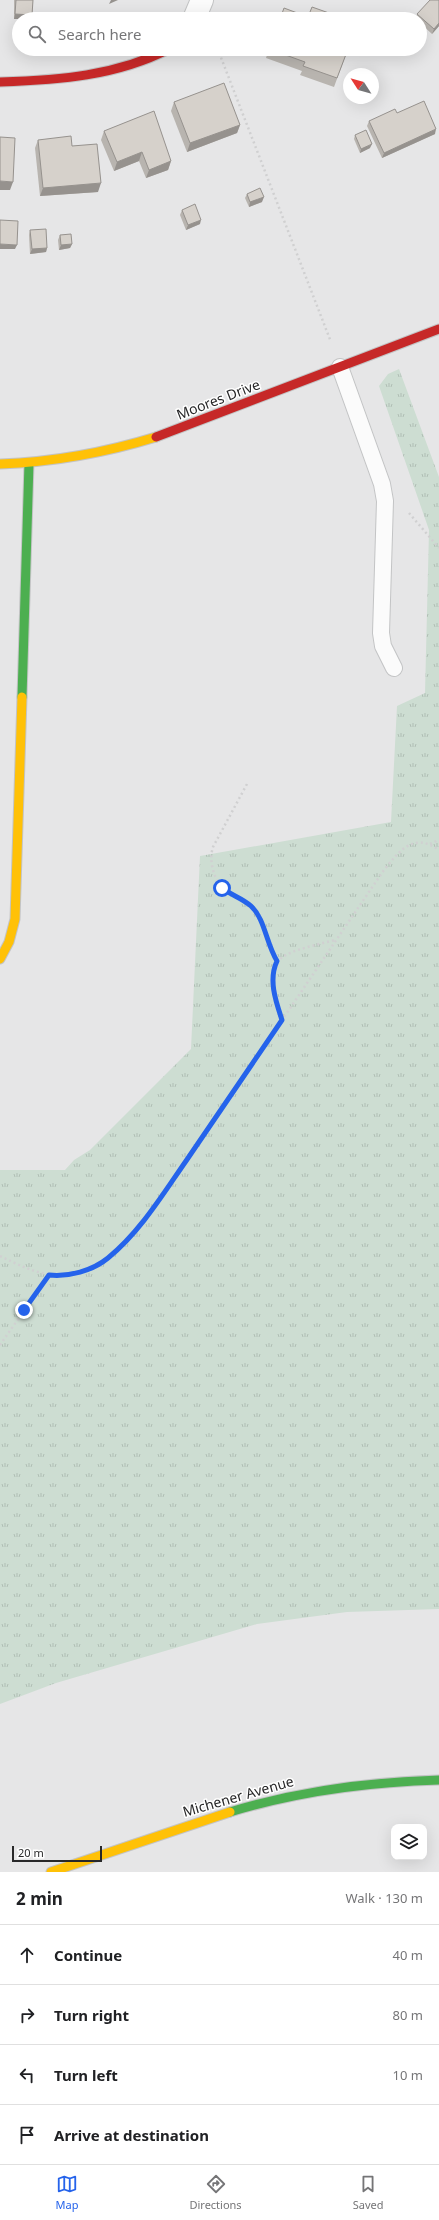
<!DOCTYPE html>
<meta charset="utf-8">
<style>
body{margin:0;font-family:"Noto Sans",sans-serif;background:#f2f2f2;color:#202124}
.controls{position:absolute;right:12px;bottom:12px;display:grid;overflow:hidden;border-radius:8px;box-shadow:0 4px 16px #0002}
.controls button{width:36px;height:36px;display:grid;place-items:center;padding:0;border:0;border-bottom:1px solid #e0e0e0;background:#fff;color:#202124;font:20px sans-serif}
.compass{position:absolute;left:343px;top:68px;width:36px;height:36px;border-radius:50%;background:#fff;box-shadow:0 4px 16px #0002;rotate:306deg}
.scale{position:absolute;left:12px;bottom:10px;width:90px;box-sizing:border-box;padding-left:4px;border:2px solid #282829;border-top:0;font-size:11px;line-height:14px;white-space:nowrap;color:#282829;-webkit-text-stroke:3px #fff;paint-order:stroke}
.stop{position:absolute;width:12px;height:12px;margin:-9px;border:3px solid #2563eb;border-radius:50%;background:#fff}
.stop.end{background:#2563eb;border-color:#fff;box-shadow:0 1px 4px #0008}
.list{margin:0;padding:0;list-style:none}
h2{display:flex;justify-content:space-between;align-items:center;height:52px;margin:0;padding:0 16px;font-size:17px}
h2 small{font-size:13px;font-weight:400;color:#757577}
.list li{display:grid;grid-template-columns:26px 1fr auto;gap:12px;align-items:center;box-sizing:border-box;height:60px;padding:0 16px;border-top:1px solid #e0e0e0}
.list b{display:block;font-size:15px;white-space:nowrap}
.list em{font-size:13px;font-style:normal;color:#757577}
.icon{flex:none;width:22px;height:22px;fill:none;stroke:currentColor;stroke-width:2;stroke-linecap:round;stroke-linejoin:round}
.map{position:relative;flex:none;width:439px;height:1872px;overflow:hidden}
.search{position:absolute;background:#fff;box-shadow:0 4px 16px #0002;left:12px;right:12px;top:12px;height:44px;display:flex;align-items:center;gap:10px;box-sizing:border-box;padding:0 14px;border-radius:22px;color:#757577;font-size:15px}
.sheet{height:292px;background:#fff}
nav{display:flex;justify-content:space-around;align-items:center;box-sizing:border-box;height:56px;border-top:1px solid #e0e0e0;background:#fff;font-size:11px;color:#757577}
nav a{display:grid;justify-items:center;gap:2px}
nav .on{color:#2563eb}
.map>svg:first-child{display:block}
.park{fill:url(#park-tufts)}
.lines{fill:none;stroke-linecap:round;stroke-linejoin:round}
.lane-casing{stroke:#c3c4c5;stroke-width:18}
.street-casing{stroke:#c3c4c5;stroke-width:24}
.fast-casing{stroke:#c3c4c5;stroke-width:11}
.slow-casing{stroke:#c3c4c5;stroke-width:11}
.jam-casing{stroke:#c3c4c5;stroke-width:11}
.path{stroke:#d0d0d1;stroke-width:2.5;stroke-dasharray:2 3;stroke-linecap:butt}
.lane{stroke:#fbfbfb;stroke-width:16}
.street{stroke:#fbfbfb;stroke-width:22}
.fast{stroke:#4caf50;stroke-width:9}
.slow{stroke:#ffc107;stroke-width:9}
.jam{stroke:#c62828;stroke-width:9}
.wall{fill:#b8b4af}
.shaded-wall{fill:#96928e}
.building{fill:#d6d1cb;stroke:#96928e}
.route{stroke:#2563eb;stroke-width:5}
.labels{text-anchor:middle;dominant-baseline:central;stroke-width:3;stroke-linejoin:round;paint-order:stroke}
.street-label{font-size:14px;fill:#282829;stroke:#fff}
</style>
<div class="map">
<svg width="439" height="1872" viewBox="0 0 439 1872">
<defs>
<pattern id="park-tufts" width="24" height="20" patternUnits="userSpaceOnUse"><rect width="24" height="20" fill="#cdddd2"/><path d="M3 7l-1-3M5 7V3M7 7l1-3M15 17l-1-3M17 17v-4M19 17l1-3" fill="none" stroke="#b0beb4"/></pattern>
</defs>
<rect width="100%" height="100%" fill="#e6e6e7"/>
<!-- park -->
<path class="park" d="M399 369 439 477V1609L347 1612 257 1624 56 1683 0 1704V1170H65L74 1160 90 1150 191 1049 200 856 391 822 397 706 425 693 429 530 379 386 388 374Z"/>
<g class="lines">
<defs>
<path id="lane" d="M340 367 382 484 385 501 381 633 383 646 394 668"/>
<path id="street" d="M194 19 202 0"/>
<g id="fast">
<path d="M22 697 29 463"/>
<path d="M230 1812C299 1791 368 1782 439 1780"/>
</g>
<g id="slow">
<path d="M0 464C54 462 104 453 156 437"/>
<path d="M0 959 9 942 15 919 22 697"/>
<path d="M51 1872 230 1812"/>
</g>
<g id="jam">
<path d="M0 82C59 80 116 76 169 49"/>
<path d="M156 437 439 329"/>
</g>
</defs>
<!-- lane casing -->
<use href="#lane" class="lane-casing"/>
<!-- street casing -->
<use href="#street" class="street-casing"/>
<!-- fast casing -->
<use href="#fast" class="fast-casing"/>
<!-- slow casing -->
<use href="#slow" class="slow-casing"/>
<!-- jam casing -->
<use href="#jam" class="jam-casing"/>
<!-- path -->
<g class="path">
<path d="M216 49 220 55 331 342"/>
<path d="M409 513 439 548"/>
<path d="M247 784 213 847C208 862 215 885 229 894 239 900 249 902 257 913 263 921 263 929 266 939 268 947 273 954 277 961"/>
<path d="M430 844 439 840"/>
<path d="M282 1020C258 954 278 955 335 940"/>
<path d="M0 1256C33 1272 56 1283 92 1268 134 1249 187 1160 214 1120 271 1037 327 953 384 870 400 850 414 832 439 850"/>
<path d="M0 1345 49 1275"/>
</g>
<!-- lane -->
<use href="#lane" class="lane"/>
<!-- street -->
<use href="#street" class="street"/>
<!-- fast -->
<use href="#fast" class="fast"/>
<!-- slow -->
<use href="#slow" class="slow"/>
<!-- jam -->
<use href="#jam" class="jam"/>
</g>
<!-- wall -->
<g class="wall">
<path d="M14 0H33L32 15 31 19H14Z"/>
<path d="M439 0V26L432 34 420 23V19H416L417 14Z"/>
<path d="M269 49H348L334 87 300 75 302 71 266 58Z"/>
<path d="M174 102 240 125 237 133 187 152 171 111Z"/>
<path d="M397 113 435 134 382 158 367 126 369 121Z"/>
<path d="M104 131 171 161 168 170 146 178 139 161 114 171 101 140Z"/>
<path d="M355 135 370 148 360 153 354 139Z"/>
<path d="M38 140 72 146 98 192 40 196 35 148Z"/>
<path d="M247 194 262 202 249 207 245 198Z"/>
<path d="M182 210 200 224 186 230 180 215Z"/>
<path d="M30 230 47 248 46 252 30 254 29 235Z"/>
<path d="M60 235 72 244 70 248 59 250 58 240Z"/>
</g>
<!-- shaded-wall -->
<g class="shaded-wall">
<path d="M111 0H118L109 4Z"/>
<path d="M15 14 32 15 31 19H14Z"/>
<path d="M439 23V26L432 34 434 29Z"/>
<path d="M240 125 237 133 187 152 190 143Z"/>
<path d="M436 129 435 134 382 158 384 153Z"/>
<path d="M372 144 370 148 360 153 361 149Z"/>
<path d="M142 152 139 161 114 171 117 162Z"/>
<path d="M171 161 168 170 146 178 149 170Z"/>
<path d="M0 181 13 182 10 190H0Z"/>
<path d="M101 183 98 192 40 196 43 188Z"/>
<path d="M264 197 262 202 249 207 250 202Z"/>
<path d="M201 220 200 224 186 230 188 225Z"/>
<path d="M0 244 17 245 15 249H0Z"/>
<path d="M72 244 70 248 59 250 61 245Z"/>
<path d="M47 248 46 252 30 254 32 249Z"/>
</g>
<!-- building -->
<g class="building">
<path d="M16 0H33L32 15 15 14Z"/>
<path d="M430 0H439V23L434 29 417 14Z"/>
<path d="M312 7 346 19H280L284 8 308 17Z"/>
<path d="M269 49H348L337 78 303 66 305 62Z"/>
<path d="M224 83 240 125 190 143 174 102Z"/>
<path d="M424 101 436 129 384 153 369 121 395 109 397 113Z"/>
<path d="M154 111 171 161 149 170 142 152 117 162 104 131Z"/>
<path d="M366 130 372 144 361 149 355 135Z"/>
<path d="M71 136 72 146 97 144 101 183 43 188 38 140Z"/>
<path d="M0 137 15 138 13 182 0 181Z"/>
<path d="M260 188 264 197 250 202 247 194Z"/>
<path d="M195 204 201 220 188 225 182 210Z"/>
<path d="M0 220 18 221 17 245 0 244Z"/>
<path d="M46 229 47 248 32 249 30 230Z"/>
<path d="M71 234 72 244 61 245 60 235Z"/>
</g>
<g class="lines">
<!-- route -->
<path class="route" d="M24 1310 49 1275C69 1277 92 1271 108 1258 140 1232 163 1194 186 1161 218 1114 250 1067 282 1020 276 1002 268 980 277 961 266 943 265 919 251 906 242 898 231 895 222 888"/>
</g>
<g class="labels">
<!-- street labels -->
<g class="street-label">
<text transform="translate(218 399) rotate(-21)">Moores Drive</text>
<text transform="translate(238 1796) rotate(-16)">Michener Avenue</text>
</g>
</g>
</svg>
<div class="controls">
<button><svg class="icon" aria-label="layers" viewBox="0 0 24 24"><path d="M12 4l9 5-9 5-9-5zM3 14l9 5 9-5"/></svg></button>
</div>
<svg class="compass" viewBox="-18 -18 36 36"><path d="M0-13l5 13h-10z" fill="#e53935"/><path d="M0 13l5-13h-10z" fill="#757577"/></svg>
<div class="scale">20 m</div>
<div class="stop" style="left:222px;top:888px"></div>
<div class="stop end" style="left:24px;top:1310px"></div>
<div class="search"><svg class="icon" aria-label="search" viewBox="0 0 24 24"><circle cx="10" cy="10" r="6"/><path d="M15 15l6 6"/></svg>Search here</div>
</div>
<section class="sheet">
<h2>2 min<small>Walk · 130 m</small></h2>
<ul class="list">
<li><svg class="icon" aria-label="ahead" viewBox="0 0 24 24"><path d="M12 20V5M6 11l6-6 6 6"/></svg><div><b>Continue</b></div><em>40 m</em></li>
<li><svg class="icon" aria-label="right" viewBox="0 0 24 24"><path d="M7 20v-9h11M14 6l5 5-5 5"/></svg><div><b>Turn right</b></div><em>80 m</em></li>
<li><svg class="icon" aria-label="left" viewBox="0 0 24 24"><path d="M17 20v-9H6M10 6l-5 5 5 5"/></svg><div><b>Turn left</b></div><em>10 m</em></li>
<li><svg class="icon" aria-label="arrive" viewBox="0 0 24 24"><path d="M6 21V4h12l-3 4 3 4H6"/></svg><div><b>Arrive at destination</b></div></li>
</ul>
</section>
<nav>
<a class="on"><svg class="icon" aria-label="map" viewBox="0 0 24 24"><path d="M3 6l6-2 6 2 6-2v14l-6 2-6-2-6 2zM9 4v14M15 6v14"/></svg>Map</a>
<a><svg class="icon" aria-label="directions" viewBox="0 0 24 24"><path d="M12 3l9 9-9 9-9-9zM9 14v-3h6M13 9l2 2-2 2"/></svg>Directions</a>
<a><svg class="icon" aria-label="saved" viewBox="0 0 24 24"><path d="M7 4h10v16l-5-4-5 4z"/></svg>Saved</a>
</nav>
